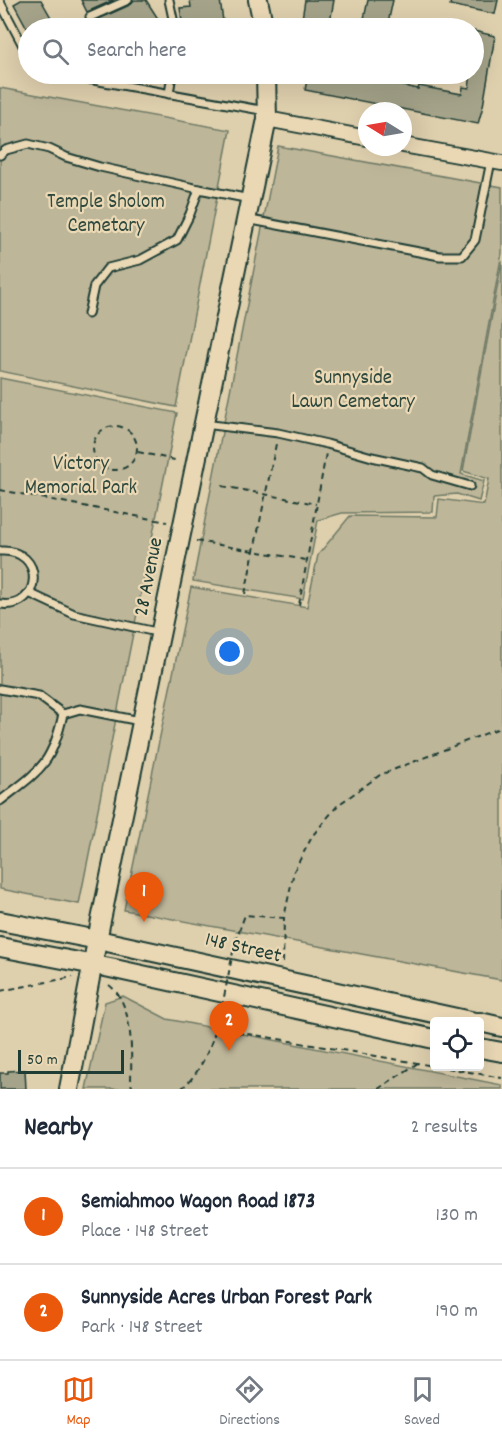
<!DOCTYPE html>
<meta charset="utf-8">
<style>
body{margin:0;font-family:Dekko,sans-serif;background:#f2f2f3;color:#1f2937}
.controls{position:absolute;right:18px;bottom:18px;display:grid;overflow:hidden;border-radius:6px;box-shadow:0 6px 24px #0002}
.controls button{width:54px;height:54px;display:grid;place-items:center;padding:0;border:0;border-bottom:2px solid #e0e1e3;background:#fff;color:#1f2937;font:30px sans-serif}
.compass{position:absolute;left:358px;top:102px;width:54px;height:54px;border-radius:50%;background:#fff;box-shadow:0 6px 24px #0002;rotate:281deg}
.scale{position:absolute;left:18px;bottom:15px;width:106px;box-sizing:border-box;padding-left:6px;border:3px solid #1f3d34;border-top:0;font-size:16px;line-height:21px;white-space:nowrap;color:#1f3d34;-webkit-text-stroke:4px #ead8b5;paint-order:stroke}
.you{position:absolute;left:230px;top:652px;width:21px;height:21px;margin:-15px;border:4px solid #fff;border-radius:50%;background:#1a73e8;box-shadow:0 0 0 9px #1a73e833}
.badge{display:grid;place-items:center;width:39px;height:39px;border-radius:50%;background:#ea580c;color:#fff;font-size:20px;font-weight:700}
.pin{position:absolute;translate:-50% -50px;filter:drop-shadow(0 2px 3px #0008)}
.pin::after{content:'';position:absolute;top:32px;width:21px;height:18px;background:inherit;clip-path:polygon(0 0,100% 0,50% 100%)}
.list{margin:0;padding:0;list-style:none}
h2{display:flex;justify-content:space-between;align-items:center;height:78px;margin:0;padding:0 24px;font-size:26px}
h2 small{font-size:20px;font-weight:400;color:#747a83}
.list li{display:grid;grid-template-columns:39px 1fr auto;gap:18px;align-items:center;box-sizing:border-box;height:96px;padding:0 24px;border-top:2px solid #e0e1e3}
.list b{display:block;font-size:22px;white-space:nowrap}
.list p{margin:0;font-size:20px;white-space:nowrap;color:#747a83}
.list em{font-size:20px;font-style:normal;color:#747a83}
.icon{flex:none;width:33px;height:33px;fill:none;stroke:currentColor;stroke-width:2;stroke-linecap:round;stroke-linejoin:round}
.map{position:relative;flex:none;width:502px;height:1089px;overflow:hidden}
.search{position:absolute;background:#fff;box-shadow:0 6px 24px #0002;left:18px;right:18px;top:18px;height:66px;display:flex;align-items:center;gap:15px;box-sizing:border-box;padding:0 21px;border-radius:33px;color:#747a83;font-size:22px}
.sheet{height:270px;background:#fff}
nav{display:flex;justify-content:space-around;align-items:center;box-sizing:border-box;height:84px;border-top:2px solid #e0e1e3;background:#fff;font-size:16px;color:#747a83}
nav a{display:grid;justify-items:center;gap:3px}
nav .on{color:#ea580c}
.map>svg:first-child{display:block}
.green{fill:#beb699;stroke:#6e7a66;stroke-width:1.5}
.building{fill:#a5a48a;stroke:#1f3d34;stroke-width:1.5}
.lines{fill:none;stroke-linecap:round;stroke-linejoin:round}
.lane-casing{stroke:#1f3d34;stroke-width:11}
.street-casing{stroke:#1f3d34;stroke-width:18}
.secondary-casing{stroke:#1f3d34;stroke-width:22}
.path{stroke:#1f3d34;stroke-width:2;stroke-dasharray:6 4.5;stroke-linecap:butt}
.lane{stroke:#ead8b5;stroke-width:7}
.street{stroke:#ead8b5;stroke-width:14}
.secondary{stroke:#ead8b5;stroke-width:18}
.path-bridge{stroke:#1f3d34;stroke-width:2;stroke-dasharray:6 4.5;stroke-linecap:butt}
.labels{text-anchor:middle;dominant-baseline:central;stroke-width:4.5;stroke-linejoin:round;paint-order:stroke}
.park-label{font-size:21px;fill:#2f493e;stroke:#ead8b5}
.street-label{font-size:21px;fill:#1f3d34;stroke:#ead8b5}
</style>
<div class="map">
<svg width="502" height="1089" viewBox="0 0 502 1089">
<rect width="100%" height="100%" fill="#decfad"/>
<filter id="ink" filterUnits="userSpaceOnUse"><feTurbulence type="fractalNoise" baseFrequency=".0167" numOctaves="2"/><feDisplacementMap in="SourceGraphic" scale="12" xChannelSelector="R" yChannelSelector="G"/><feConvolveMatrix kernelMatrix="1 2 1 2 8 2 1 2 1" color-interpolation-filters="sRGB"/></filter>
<g filter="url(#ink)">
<!-- green -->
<g class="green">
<path d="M0 88 230 130 176 407 0 371Z"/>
<path d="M278 146 502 187V253L461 474 484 481 479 501 457 494 434 496 433 512 342 513 318 520 303 599 193 581Z"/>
<path d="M502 261V980L124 910 191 587 307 607 318 555 350 516 437 517 439 499 484 505 489 479 463 471Z"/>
<path d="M0 378 177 413 79 904 0 889Z"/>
<path d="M123 996 167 1019 502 1085V1089H86L105 1002Z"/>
</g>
<!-- building -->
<g class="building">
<path d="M21 0H41L57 28H27L14 4Z"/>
<path d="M81 0H114L87 12Z"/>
<path d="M134 0H146L164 28H95L92 22 130 5Z"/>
<path d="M190 0H220L224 28H183L180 8 191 7Z"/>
<path d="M305 0H334L329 28H306L307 22 302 19Z"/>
<path d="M368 0H393L387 28H362Z"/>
<path d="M451 0H498L495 14 450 5Z"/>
<path d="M474 31 495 36 483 106 478 124 305 90 308 74H351L418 89 419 86 462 94 463 87 469 88 471 74H474Z"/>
<path d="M25 1070 26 1089H0V1073H8V1071Z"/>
</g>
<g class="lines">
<defs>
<g id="lane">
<path d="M169 0 175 28"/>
<path d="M0 2 28 55"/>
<path d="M90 17 128 0"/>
<path d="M60 74 266 111"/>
<path d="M169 94 172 74"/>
<path d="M0 155 6 150 28 144 49 149 66 157 100 167 199 189"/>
<path d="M246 219 440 256H462L475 240 491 161"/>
<path d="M88 314 94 286 108 268 140 260 177 240 190 214 199 189 250 199"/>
<path d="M204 424 278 433 327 444 372 457 423 468 432 475 470 486"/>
<path d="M0 551C46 548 43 610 0 604"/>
<path d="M29 593 74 614 161 633"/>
<path d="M0 689 39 696 63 714 80 709 140 721"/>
<path d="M0 801C40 770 52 765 63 714"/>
</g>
<g id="street">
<path d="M267 119 367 138"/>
<path d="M403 145 502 163"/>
</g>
<g id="secondary">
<path d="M258 0 264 28"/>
<path d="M0 921 98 940 475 1022"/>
<path d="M0 947 110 968 434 1039"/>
<path d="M480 1022 502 1027"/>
<path d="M480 1048 502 1052"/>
<path d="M69 1089 100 925 267 119 266 74"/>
</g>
</defs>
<!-- lane casing -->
<use href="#lane" class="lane-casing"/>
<!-- street casing -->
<use href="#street" class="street-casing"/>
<!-- secondary casing -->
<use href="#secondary" class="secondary-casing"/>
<!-- path -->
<g class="path">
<circle cx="115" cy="448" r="22"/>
<path d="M138 452 179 461"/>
<path d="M222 486 316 504"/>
<path d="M0 490 167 522"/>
<path d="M196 541 306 560"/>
<path d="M245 594 276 444"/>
<path d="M299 605 326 453"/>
<path d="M235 942 245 915 284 918 294 871 313 835 338 805 380 775 502 727"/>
<path d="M283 963 284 918"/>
<path d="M109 985C135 1005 131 1055 131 1084L133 1089"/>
<path d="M0 991 73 977"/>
<path d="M216 1030 255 1035 434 1066"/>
<path d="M437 1066 502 1078"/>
<path d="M181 1089C204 1071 215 1035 222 1007"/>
<path d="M378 1089 418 1063"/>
</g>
<!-- lane -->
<use href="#lane" class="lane"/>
<!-- street -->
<use href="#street" class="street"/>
<!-- secondary -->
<use href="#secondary" class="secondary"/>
<!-- path-bridge -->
<path class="path-bridge" d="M222 1007 235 942"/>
</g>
</g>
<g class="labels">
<!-- park labels -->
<g class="park-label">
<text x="106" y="203">Temple Sholom<tspan x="106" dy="24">Cemetary</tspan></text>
<text x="353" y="379">Sunnyside<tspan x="353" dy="24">Lawn Cemetary</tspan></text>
<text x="81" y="465">Victory<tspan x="81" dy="24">Memorial Park</tspan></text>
</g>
<!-- street labels -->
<g class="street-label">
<text transform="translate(150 577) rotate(-79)">28 Avenue</text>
<text transform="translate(243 949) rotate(13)">148 Street</text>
</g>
</g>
</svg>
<div class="controls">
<button><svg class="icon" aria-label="locate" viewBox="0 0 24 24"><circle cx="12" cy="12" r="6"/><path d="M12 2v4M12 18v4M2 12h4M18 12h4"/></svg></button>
</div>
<svg class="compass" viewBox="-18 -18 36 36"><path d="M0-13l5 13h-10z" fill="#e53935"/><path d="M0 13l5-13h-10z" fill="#747a83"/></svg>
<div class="scale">50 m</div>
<div class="you"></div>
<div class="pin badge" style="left:144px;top:922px">1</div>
<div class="pin badge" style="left:229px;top:1051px">2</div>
<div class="search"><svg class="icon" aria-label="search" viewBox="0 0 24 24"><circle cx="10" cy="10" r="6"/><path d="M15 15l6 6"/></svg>Search here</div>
</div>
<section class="sheet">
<h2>Nearby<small>2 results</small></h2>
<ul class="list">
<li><span class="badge">1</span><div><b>Semiahmoo Wagon Road 1873</b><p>Place · 148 Street</p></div><em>130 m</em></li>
<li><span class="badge">2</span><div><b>Sunnyside Acres Urban Forest Park</b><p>Park · 148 Street</p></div><em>190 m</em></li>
</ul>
</section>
<nav>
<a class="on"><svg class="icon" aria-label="map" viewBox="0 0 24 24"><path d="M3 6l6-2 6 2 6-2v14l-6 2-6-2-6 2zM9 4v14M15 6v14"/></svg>Map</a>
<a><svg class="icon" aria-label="directions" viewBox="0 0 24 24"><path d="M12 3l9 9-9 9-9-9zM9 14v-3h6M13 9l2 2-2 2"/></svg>Directions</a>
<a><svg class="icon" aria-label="saved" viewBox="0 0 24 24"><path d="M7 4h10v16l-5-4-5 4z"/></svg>Saved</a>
</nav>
